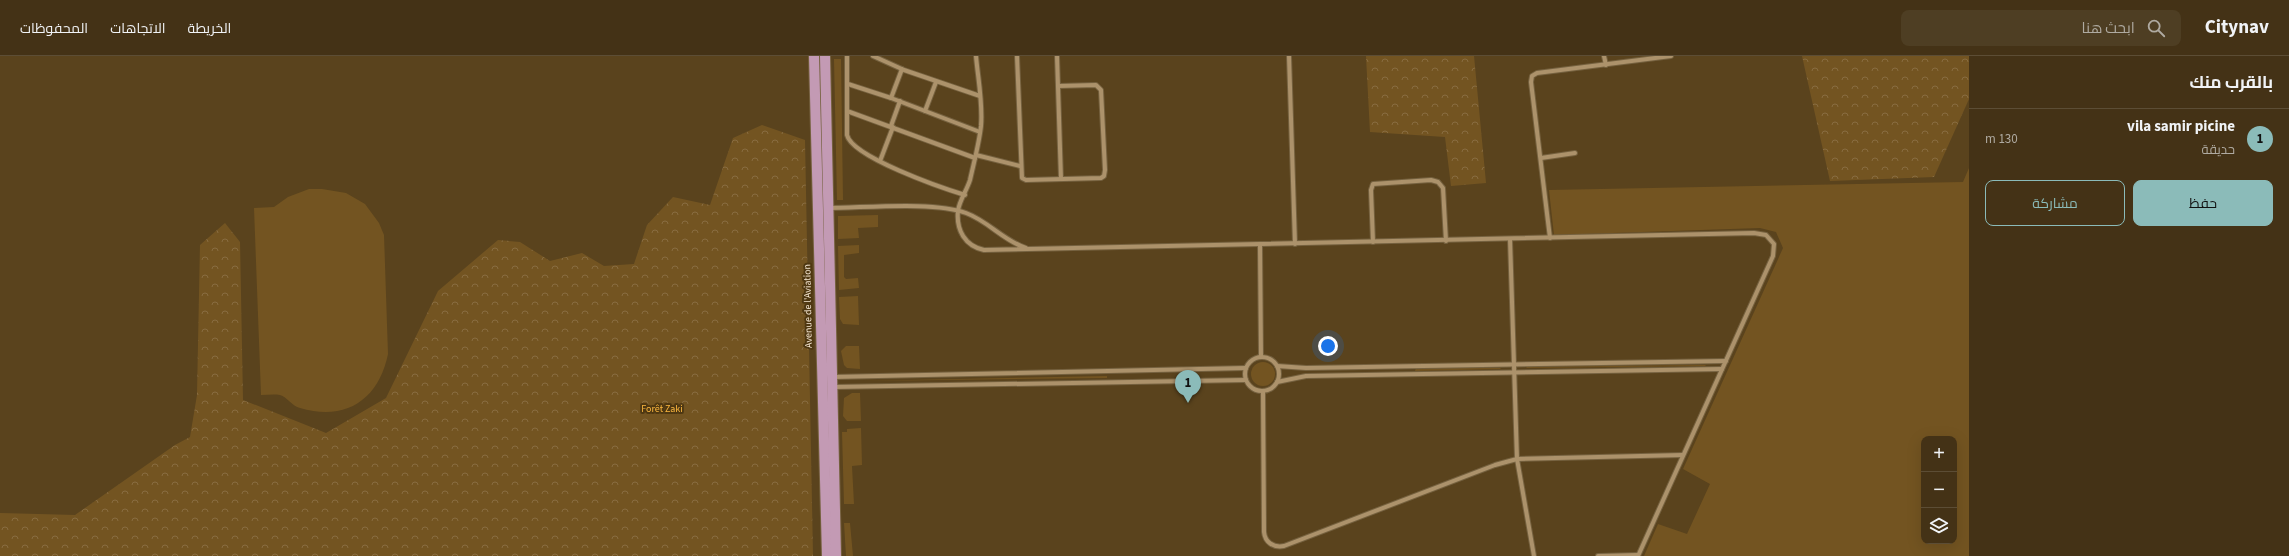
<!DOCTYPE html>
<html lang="ar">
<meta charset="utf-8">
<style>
body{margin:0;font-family:"Source Sans 3",Cairo,sans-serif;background:#4e3e23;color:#f1f3f6;direction:rtl}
.controls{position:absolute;right:12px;bottom:12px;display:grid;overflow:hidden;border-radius:8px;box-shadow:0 4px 16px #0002}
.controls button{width:36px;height:36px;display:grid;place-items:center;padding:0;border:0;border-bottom:1px solid #5c4d35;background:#443216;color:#f1f3f6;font:20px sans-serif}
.you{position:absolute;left:1328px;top:290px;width:14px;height:14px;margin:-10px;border:3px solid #fff;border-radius:50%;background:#1a73e8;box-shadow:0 0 0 6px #1a73e833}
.badge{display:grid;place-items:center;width:26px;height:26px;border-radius:50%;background:#8bbbb9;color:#111;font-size:13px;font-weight:700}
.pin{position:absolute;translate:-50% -33px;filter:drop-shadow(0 1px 2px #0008)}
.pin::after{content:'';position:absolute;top:21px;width:14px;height:12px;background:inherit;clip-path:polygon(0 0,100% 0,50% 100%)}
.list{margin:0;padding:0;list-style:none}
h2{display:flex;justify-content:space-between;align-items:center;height:52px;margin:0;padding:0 16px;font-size:17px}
h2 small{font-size:13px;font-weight:400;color:#afaaa1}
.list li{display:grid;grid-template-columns:26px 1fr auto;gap:12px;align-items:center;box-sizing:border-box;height:60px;padding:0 16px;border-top:1px solid #5c4d35}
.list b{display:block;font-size:15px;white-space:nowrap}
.list p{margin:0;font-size:13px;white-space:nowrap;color:#afaaa1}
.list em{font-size:13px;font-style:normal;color:#afaaa1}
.actions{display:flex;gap:8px;padding:12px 16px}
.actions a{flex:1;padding:9px 0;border:1px solid #8bbbb9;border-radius:8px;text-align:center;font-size:14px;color:#8bbbb9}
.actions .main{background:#8bbbb9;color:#111}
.icon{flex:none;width:22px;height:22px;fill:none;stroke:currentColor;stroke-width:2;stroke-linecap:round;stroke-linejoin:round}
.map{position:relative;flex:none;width:1969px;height:500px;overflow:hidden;direction:ltr}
header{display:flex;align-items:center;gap:24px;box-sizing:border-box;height:56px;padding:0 20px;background:#443216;border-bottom:1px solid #5c4d35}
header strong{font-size:19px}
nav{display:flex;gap:22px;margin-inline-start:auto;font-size:14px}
.search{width:280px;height:36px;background:#4e3e23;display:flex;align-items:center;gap:10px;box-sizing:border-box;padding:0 14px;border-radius:8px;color:#afaaa1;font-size:15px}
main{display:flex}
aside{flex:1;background:#443216}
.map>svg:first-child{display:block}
.green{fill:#735421;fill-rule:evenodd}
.forest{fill:url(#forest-crowns)}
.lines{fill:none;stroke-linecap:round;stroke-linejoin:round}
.street-casing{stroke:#75613f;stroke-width:6}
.primary-casing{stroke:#75613f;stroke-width:12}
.street{stroke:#ac926b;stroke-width:4}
.primary{stroke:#c39ab4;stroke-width:10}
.labels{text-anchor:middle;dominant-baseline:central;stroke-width:4;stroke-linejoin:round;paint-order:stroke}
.street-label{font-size:10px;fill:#f4e5d1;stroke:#4f3812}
.park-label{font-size:10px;fill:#fcb73f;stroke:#4f3812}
</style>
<header>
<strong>Citynav</strong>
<div class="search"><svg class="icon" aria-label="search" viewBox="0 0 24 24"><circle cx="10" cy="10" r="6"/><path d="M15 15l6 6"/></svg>ابحث هنا</div>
<nav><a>الخريطة</a><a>الاتجاهات</a><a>المحفوظات</a></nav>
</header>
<main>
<aside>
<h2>بالقرب منك<small></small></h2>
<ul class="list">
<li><span class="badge">1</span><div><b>vila samir picine</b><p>حديقة</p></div><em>130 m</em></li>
</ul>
<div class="actions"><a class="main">حفظ</a><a>مشاركة</a></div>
</aside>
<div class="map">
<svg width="1969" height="500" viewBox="0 0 1969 500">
<defs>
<pattern id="forest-crowns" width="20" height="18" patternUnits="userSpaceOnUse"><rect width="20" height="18" fill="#735421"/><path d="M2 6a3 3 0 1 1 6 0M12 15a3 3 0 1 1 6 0" fill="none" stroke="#886c40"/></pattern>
</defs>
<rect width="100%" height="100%" fill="#5a431d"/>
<!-- green -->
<g class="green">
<path d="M834 3H841L843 144H837Z"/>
<path d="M1969 112V500H1644L1658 468 1687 478 1710 428 1683 413 1783 192 1776 176 1760 172 1554 179 1549 134 1963 126ZM1924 383H1954V485H1924Z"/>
<path d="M309 133H322L346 137 365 148 379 167 384 179 388 298C379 343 346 366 300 352 292 350 287 341 280 339 274 338 267 339 261 339L254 152 274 151 288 141Z"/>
<path d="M878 159V171L858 172 859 182 838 183V160Z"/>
<path d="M859 189V197L844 199V221L846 223 858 222 859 232 839 234 838 190Z"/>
<path d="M858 240 859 269 843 268 840 263 839 241Z"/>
<path d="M846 290H859L860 313 847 312 844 309 841 295Z"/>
<circle cx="1263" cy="318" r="12"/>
<path d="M1705 309 1706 310 1526 312 1527 311Z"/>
<path d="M1416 312H1500L1501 313 1415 315Z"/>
<path d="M1107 320V322L862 325Z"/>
<path d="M852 337H860L861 365H847L843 360 844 342Z"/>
<path d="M861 372 862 409 852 410 854 448H844L842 376H847V373Z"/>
<path d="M844 467H850L853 500H846Z"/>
</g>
<!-- forest -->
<g class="forest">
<path d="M1366 0H1474L1486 127 1451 130 1445 81 1370 76Z"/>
<path d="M1802 0H1969V43L1934 121 1830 125Z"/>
<path d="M762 69 805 84 813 500H0V457L75 459 175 389 190 381 197 339 200 189 225 167 240 186 243 344 326 377 386 342 438 235 498 184 520 186 550 205 582 197 604 210 634 208 647 169 673 141 710 149 733 82Z"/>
</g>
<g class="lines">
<defs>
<g id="street">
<path d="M847 0V79C852 101 942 132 965 139"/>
<path d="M873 0 904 14 980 40"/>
<path d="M976 0C978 23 983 47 981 70 979 88 974 106 970 124 967 134 959 145 958 155 956 174 965 190 984 194L1754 177 1766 179 1774 188 1773 200 1638 500"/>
<path d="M1017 0 1022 122 1026 124 1101 122 1104 120 1105 114 1101 34 1096 29 1058 30"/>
<path d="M1057 0 1061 123"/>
<path d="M1289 0 1295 188"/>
<path d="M1604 0 1606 9"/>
<path d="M848 28 891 42 980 76"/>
<path d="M891 42 902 13"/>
<path d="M847 55 975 102"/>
<path d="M925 55 936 26"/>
<path d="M891 70 900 45"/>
<path d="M976 99 1020 110"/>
<path d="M1541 102 1575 97"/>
<path d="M880 105 893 71"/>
<path d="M828 152C864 152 934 145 966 157 988 165 1004 185 1026 192"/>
<path d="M1550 182 1531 26 1532 20 1537 17 1671 0"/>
<path d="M1510 183 1517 403 1534 500"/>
<path d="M1373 186 1371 134 1373 128 1431 124 1438 126 1443 132 1446 185"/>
<path d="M1260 188 1261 301"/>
<circle cx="1262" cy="318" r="17"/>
<path d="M1277 310 1306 312 1726 305"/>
<path d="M832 321 1246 312"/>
<path d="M1277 326 1306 320 1722 313"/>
<path d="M833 331 1246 324"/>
<path d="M1263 335 1264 476C1265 486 1273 492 1284 490L1495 409 1517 403 1683 399"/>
<path d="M1598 500 1638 499"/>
</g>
<g id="primary">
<path d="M814 0 827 500"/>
<path d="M825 0 836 500"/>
</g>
</defs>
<!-- street casing -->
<use href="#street" class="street-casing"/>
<!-- primary casing -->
<use href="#primary" class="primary-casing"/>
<!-- street -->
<use href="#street" class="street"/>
<!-- primary -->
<use href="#primary" class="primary"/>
</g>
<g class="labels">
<!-- street labels -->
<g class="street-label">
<text transform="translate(808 250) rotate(-91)">Avenue de l'Aviation</text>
</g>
<!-- park labels -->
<g class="park-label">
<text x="662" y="353">Forêt Zaki</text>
</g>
</g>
</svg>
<div class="controls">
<button>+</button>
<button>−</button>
<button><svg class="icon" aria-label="layers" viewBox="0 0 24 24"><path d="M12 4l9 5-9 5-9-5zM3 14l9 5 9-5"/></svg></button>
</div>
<div class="you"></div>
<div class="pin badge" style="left:1188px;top:347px">1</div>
</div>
</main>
